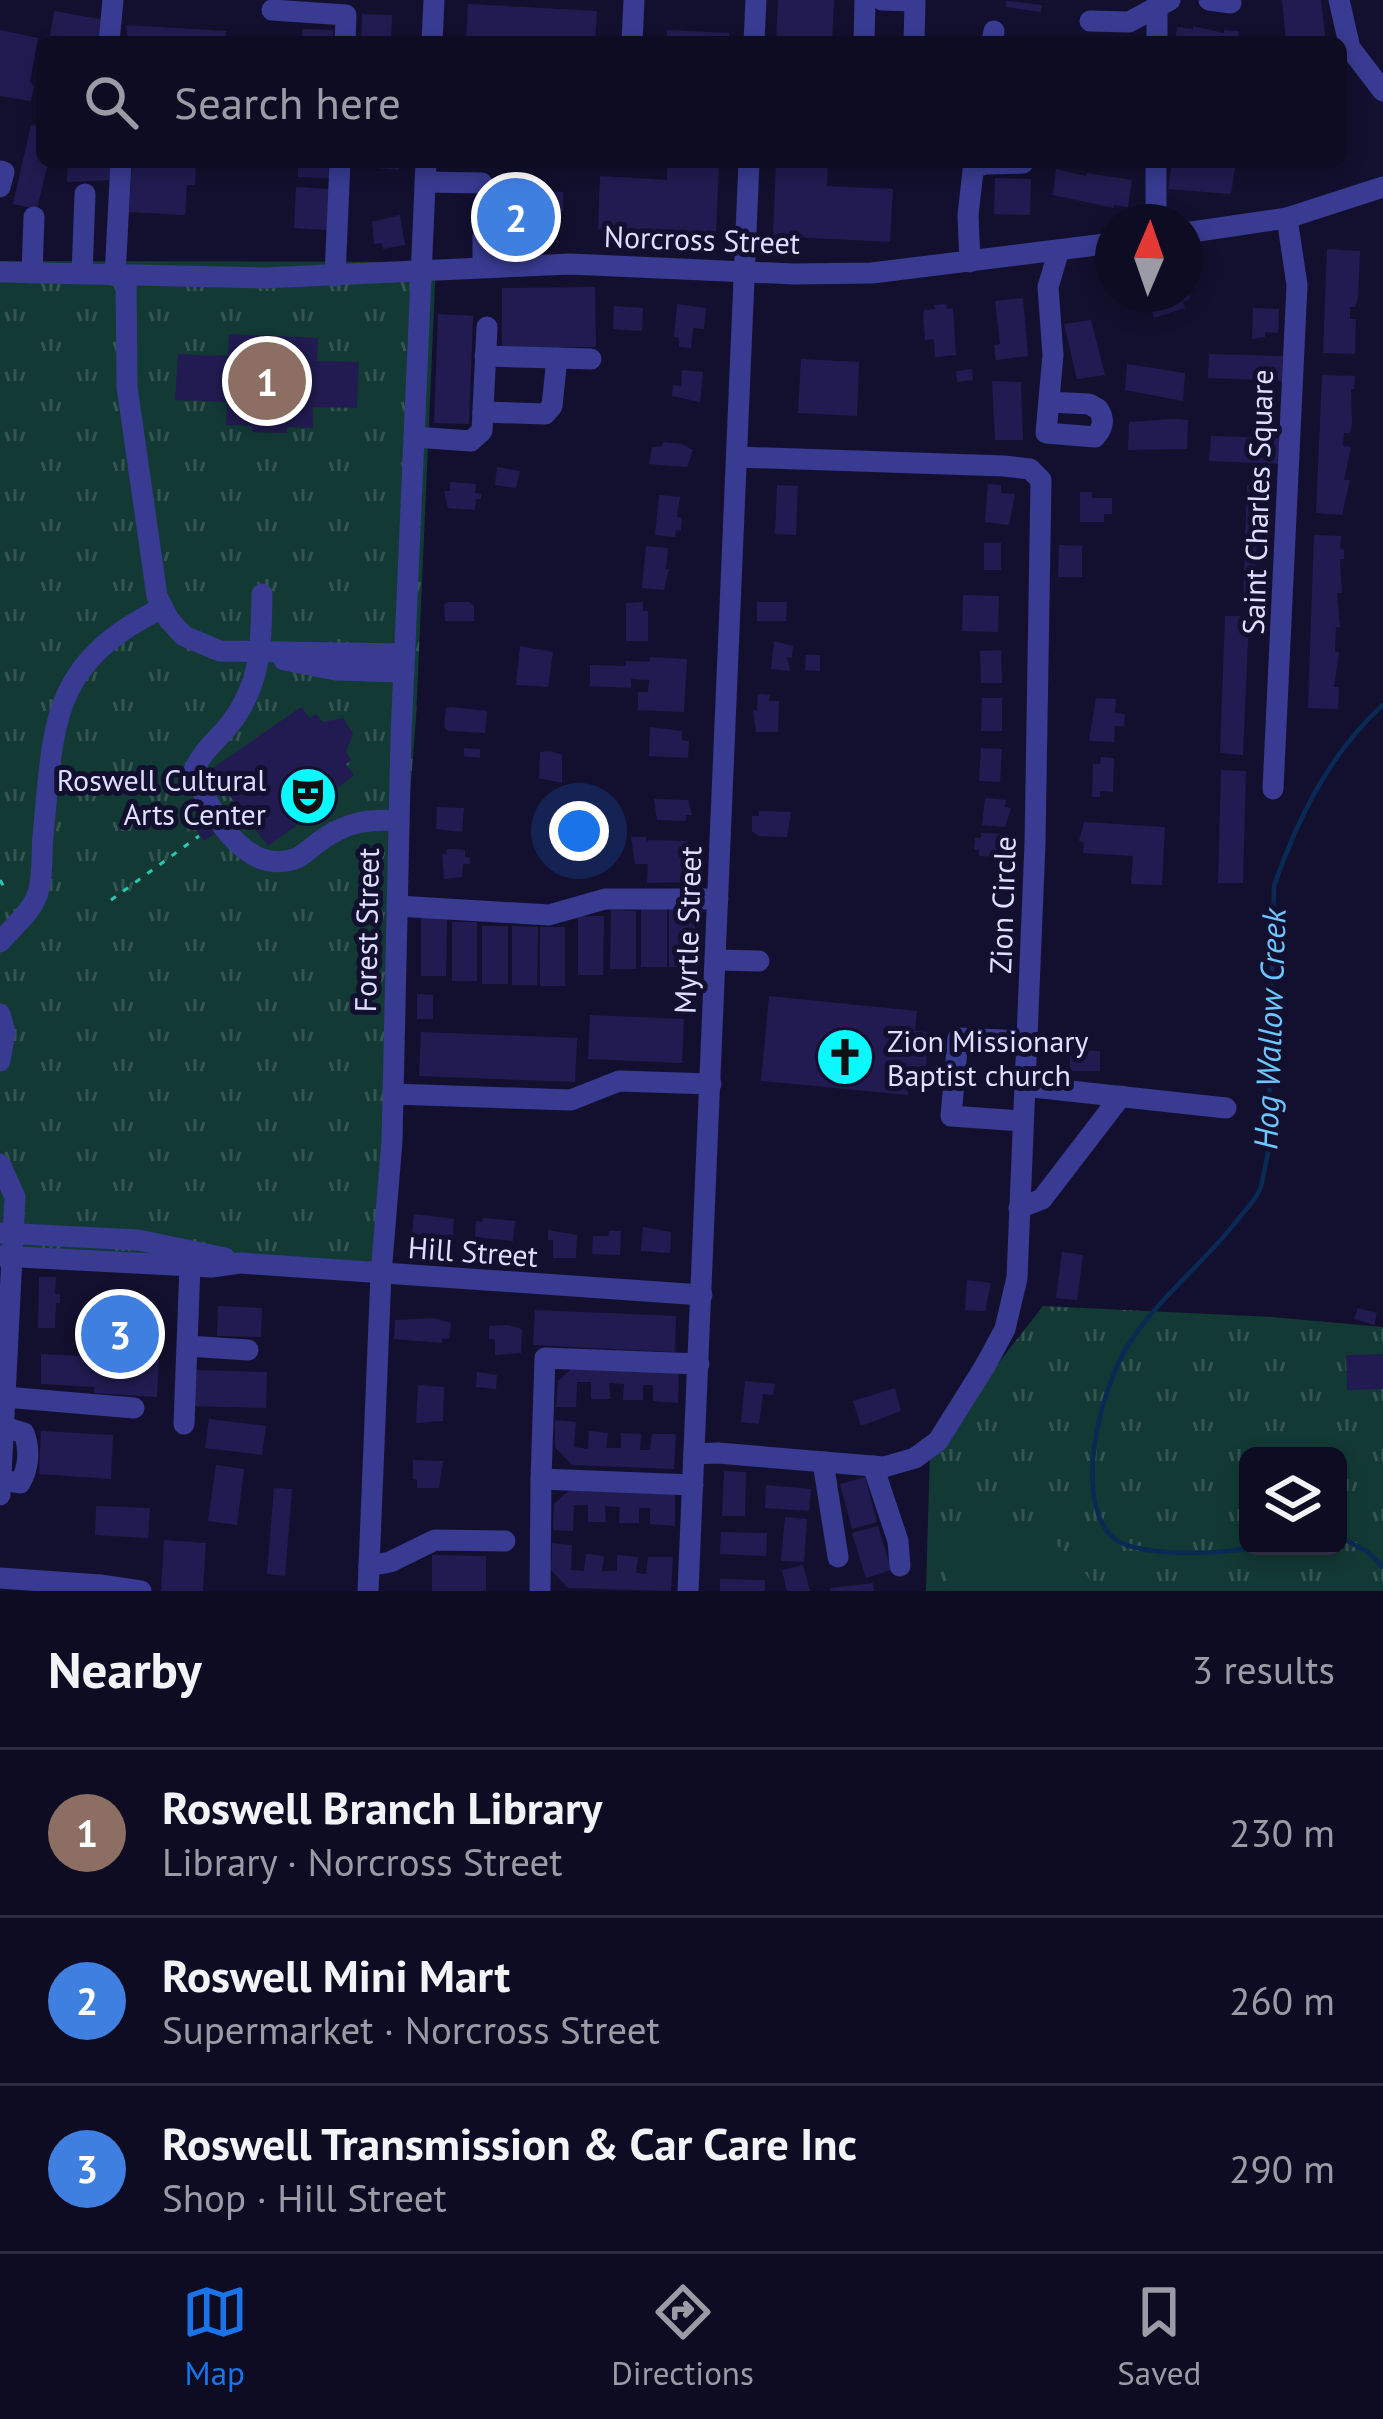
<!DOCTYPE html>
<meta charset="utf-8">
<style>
body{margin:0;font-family:"PT Sans",sans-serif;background:#17152b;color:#f1f3f6}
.controls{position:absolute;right:36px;bottom:36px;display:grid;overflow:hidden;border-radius:18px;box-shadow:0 6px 18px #0003}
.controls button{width:108px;height:108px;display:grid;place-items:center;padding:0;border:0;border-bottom:3px solid #2e2c41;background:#0e0c23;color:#f1f3f6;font:60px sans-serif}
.compass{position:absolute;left:1095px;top:204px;width:108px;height:108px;border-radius:50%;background:#0e0c23;box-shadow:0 6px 18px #0003;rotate:2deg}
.you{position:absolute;left:579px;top:831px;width:42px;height:42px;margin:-30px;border:9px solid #fff;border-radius:50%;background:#1a73e8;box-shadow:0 0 0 18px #1a73e833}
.badge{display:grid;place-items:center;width:78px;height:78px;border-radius:50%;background:#1a73e8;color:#fff;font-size:39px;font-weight:700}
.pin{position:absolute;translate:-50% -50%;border:6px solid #fff;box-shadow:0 3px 12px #0006}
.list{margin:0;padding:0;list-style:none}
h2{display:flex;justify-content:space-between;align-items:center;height:156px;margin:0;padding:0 48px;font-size:51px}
h2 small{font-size:39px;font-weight:400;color:#9b9ba6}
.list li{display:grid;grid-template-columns:78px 1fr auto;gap:36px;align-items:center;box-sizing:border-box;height:168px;padding:0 48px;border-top:3px solid #2e2c41}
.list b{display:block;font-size:45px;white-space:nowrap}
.list p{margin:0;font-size:39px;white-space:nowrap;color:#9b9ba6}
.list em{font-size:39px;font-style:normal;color:#9b9ba6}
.icon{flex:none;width:66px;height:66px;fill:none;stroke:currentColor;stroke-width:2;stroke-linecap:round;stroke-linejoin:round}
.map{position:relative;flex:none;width:1383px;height:1591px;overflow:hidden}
.search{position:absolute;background:#0e0c23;box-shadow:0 6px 18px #0003;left:36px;right:36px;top:36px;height:132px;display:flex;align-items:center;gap:30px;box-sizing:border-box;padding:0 42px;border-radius:18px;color:#9b9ba6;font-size:45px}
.sheet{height:660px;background:#0e0c23}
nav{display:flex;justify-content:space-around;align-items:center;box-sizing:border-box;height:168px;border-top:3px solid #2e2c41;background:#0e0c23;font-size:33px;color:#9b9ba6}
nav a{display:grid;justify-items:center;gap:6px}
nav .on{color:#1a73e8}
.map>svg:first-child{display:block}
.park{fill:url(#park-tufts);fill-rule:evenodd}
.pitch{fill:#133935}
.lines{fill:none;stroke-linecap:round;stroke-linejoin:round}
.stream{stroke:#092a54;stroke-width:4.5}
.building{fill:#221b51}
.path{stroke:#28c9b3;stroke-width:3;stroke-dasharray:6 9;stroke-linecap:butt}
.minor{stroke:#383b91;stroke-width:21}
.labels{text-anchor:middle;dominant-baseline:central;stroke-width:10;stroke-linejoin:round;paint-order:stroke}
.street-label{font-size:30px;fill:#dfdeff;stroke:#13102f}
.poi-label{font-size:30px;fill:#dfdeff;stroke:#13102f;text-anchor:end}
.water-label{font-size:33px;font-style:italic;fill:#6cc6ff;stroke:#13102f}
</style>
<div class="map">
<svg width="1383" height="1591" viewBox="0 0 1383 1591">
<defs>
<pattern id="park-tufts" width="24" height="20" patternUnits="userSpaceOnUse" patternTransform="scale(3)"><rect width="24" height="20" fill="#133935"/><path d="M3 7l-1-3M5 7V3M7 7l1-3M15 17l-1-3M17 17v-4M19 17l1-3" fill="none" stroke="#355553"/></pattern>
</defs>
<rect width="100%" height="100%" fill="#13102f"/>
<!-- park -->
<g class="park">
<path d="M0 261 436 262 416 718 372 1273 0 1246Z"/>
<path d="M1043 1306 1271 1317 1383 1327V1591H926L930 1451ZM1248 1456H1338V1546H1248Z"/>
</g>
<!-- pitch -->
<path class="pitch" d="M988 1521C1038 1527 1071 1547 1097 1591H950L934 1531 958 1523Z"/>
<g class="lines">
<!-- stream -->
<g class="stream">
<path d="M1338 1536 1368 1552 1383 1567"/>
<path d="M1260 1546C1229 1554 1131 1560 1109 1534 1077 1493 1098 1409 1117 1366 1142 1310 1202 1267 1239 1218 1246 1209 1256 1200 1260 1189 1264 1178 1265 1165 1268 1153L1274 886C1298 818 1329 754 1383 705"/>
</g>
</g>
<!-- building -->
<g class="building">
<path d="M778 0H834L832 42H776Z"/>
<path d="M1282 0H1321L1326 42H1286Z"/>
<path d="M1006 1 1042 5 1041 12 1006 7Z"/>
<path d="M468 4 597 11 595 42H466Z"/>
<path d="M54 11 105 20 101 42H59V38L50 36Z"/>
<path d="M362 14 392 15 391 42H361Z"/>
<path d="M126 25 226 31 225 42H128Z"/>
<path d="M1193 26 1224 33V30L1239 31 1237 42H1175L1177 27 1193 29Z"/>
<path d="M302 29 333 30V42H302Z"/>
<path d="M0 30 38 38 30 82 34 86 31 101 0 96Z"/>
<path d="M667 30 729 33V42H667Z"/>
<path d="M31 125 42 127V162H48L37 209 13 204Z"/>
<path d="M68 162H112L111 180 67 182Z"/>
<path d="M132 162H196L195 185H187L185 215 129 212Z"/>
<path d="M298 162H329V178L298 177Z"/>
<path d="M378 162H400L399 170 377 168Z"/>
<path d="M667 162H719L716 235 598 229 600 176 667 180Z"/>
<path d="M776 162H828L827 186 893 189 890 242 773 236Z"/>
<path d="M1172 162 1235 168 1231 194 1168 189Z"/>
<path d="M1056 169 1086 176V173L1132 180 1128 207 1114 205V208L1053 195Z"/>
<path d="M995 178 1031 179 1030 215 994 214Z"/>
<path d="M296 187 329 189 327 230 294 228Z"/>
<path d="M512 189 563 192V211H533V220L514 223 509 220Z"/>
<path d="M400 215 405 245 383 249 382 243 374 244 372 222Z"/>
<path d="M1327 249 1360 251 1358 298 1355 307H1350V319H1356L1355 354 1323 353Z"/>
<path d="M595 287 596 347 502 348V288Z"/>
<path d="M1135 294H1189L1190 299 1183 301 1185 308 1154 318 1151 308 1139 311Z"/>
<path d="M1023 298 1028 356 996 360 994 345 1000 344 995 301Z"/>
<path d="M677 304 706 308 704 329 693 328 691 348 679 347V338L674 337Z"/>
<path d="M946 304 947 309 953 308 956 355 935 357 934 339 925 340 923 316 924 310 935 309 934 305Z"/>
<path d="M614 306 643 308 642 331 613 329Z"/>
<path d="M1253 308 1279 309 1278 333 1265 332V337L1252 339Z"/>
<path d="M438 314 473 316 469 424 434 423Z"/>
<path d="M1091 320 1105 375 1077 379 1064 324Z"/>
<path d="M229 334 318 338 317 361 359 362 357 408 313 407V428L287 427V433L252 432V426L226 425 227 402 175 400 178 354 228 356Z"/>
<path d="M1209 354 1283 356 1282 381 1208 378Z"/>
<path d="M801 359 859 362 857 416 798 413Z"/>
<path d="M1127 364 1185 373 1183 401 1125 390Z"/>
<path d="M972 369 973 380 957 382 956 371Z"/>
<path d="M682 370 703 372 700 402 672 396 673 385 681 386Z"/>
<path d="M1322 375 1355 376 1354 389H1351L1352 423 1350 433H1344L1343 446 1351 447 1344 480H1350L1342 515 1316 513Z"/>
<path d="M992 381 1021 382 1023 440H995Z"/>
<path d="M1173 419 1188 420 1187 449 1128 450 1129 422Z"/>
<path d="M1211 436 1280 438 1279 464 1209 461Z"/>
<path d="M663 442 682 444 693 450 687 467 649 464 652 447 662 446Z"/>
<path d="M497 467 520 471 516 488 495 485Z"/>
<path d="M450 482 476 484 475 493 481 494V499H476L475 510 448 508 444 491H450Z"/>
<path d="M988 484 1001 485V493L1015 494 1009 525 985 522Z"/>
<path d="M777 485 798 486 796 535 775 534Z"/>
<path d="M1247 485H1259L1254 606H1243Z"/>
<path d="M1080 492H1092V498H1112V514H1104V522H1080Z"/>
<path d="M659 495 680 497 677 517 682 518 681 531 676 530 675 537 655 535Z"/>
<path d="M1314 535 1341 536 1340 549 1344 550V559H1340L1342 593H1337L1340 627H1336L1335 652H1339L1334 687H1339L1338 709 1308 708Z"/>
<rect x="984" y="543" width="17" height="27"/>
<path d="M1059 545 1082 546V577H1058Z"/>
<path d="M646 546 668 548 666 569H669L664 590 642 588Z"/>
<path d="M963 595 999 596 998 632 962 631Z"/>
<path d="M448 602H469L474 606V621H445L444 605Z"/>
<path d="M643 602V611H648V641H626V603Z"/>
<path d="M757 602H787L786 621H757Z"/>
<path d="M1225 616H1249L1243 755 1220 753Z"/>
<path d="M774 641 793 646 792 658 787 657 790 671 771 669Z"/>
<path d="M520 646 553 652 548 687 516 685Z"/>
<path d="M1001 650 1002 683H981L980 651Z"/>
<path d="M806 655H820V671L805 670Z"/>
<path d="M650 657 687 659 684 712 638 710V692H648L649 680 631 679V688L590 686V665L626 666V661L650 662Z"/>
<path d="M758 694 770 695 769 701H779L778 732H756L753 710H757Z"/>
<path d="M982 698H1002V731H981Z"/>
<path d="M1096 698 1116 699 1115 713 1125 714 1124 726H1115L1114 742 1089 741Z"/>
<path d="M301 707 310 718 316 714 323 722 343 718 353 733 346 752 351 760 346 764 354 775 294 821 297 825 268 846 210 770Z"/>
<path d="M451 707 487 711 485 733 448 731 444 727 446 708Z"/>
<path d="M650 727 682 731V740L689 741 688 758 649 756Z"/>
<path d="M464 748 480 749V758L464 756Z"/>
<path d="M981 748 1002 749 1000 782 979 781Z"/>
<path d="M550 751 562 755V783L539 778 540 752Z"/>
<path d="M1101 757 1114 758 1113 792 1100 791V797H1092L1093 764H1100Z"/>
<path d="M1221 770 1246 771 1243 883H1218Z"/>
<path d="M985 798 1006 800 1005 807 1011 808 1005 827 982 825Z"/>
<path d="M654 799 688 800 692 815H686V821L657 820Z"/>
<path d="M437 807 464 808 462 832 436 829Z"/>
<path d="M759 811 791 812 787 837 758 836 752 831V816H759Z"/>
<path d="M207 822 215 833 204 841 196 829Z"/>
<path d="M1084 822 1165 827 1162 885 1131 884 1133 856 1083 853 1084 842 1079 841Z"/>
<path d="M981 833 1003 834 1002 842H1006L1002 857 979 856V850H974L975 838H981Z"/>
<path d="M631 837H646V843L649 840 688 841V882L647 883 648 864H635Z"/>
<path d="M447 849 465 850V857L470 858V864H463L462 877 444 879 442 854H446Z"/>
<rect x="641" y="908" width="26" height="59"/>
<rect x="669" y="909" width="26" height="58"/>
<path d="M611 910 636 911V969H610Z"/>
<path d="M578 916H604L603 975H578Z"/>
<path d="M421 918H447L446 976H421Z"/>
<rect x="452" y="922" width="25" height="59"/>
<rect x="482" y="926" width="26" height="58"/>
<path d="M512 926 538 927 537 985H512Z"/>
<rect x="540" y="927" width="25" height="59"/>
<path d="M417 994 433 995V1019H417Z"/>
<path d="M769 996 917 1011 915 1031 929 1032 924 1085 909 1083 908 1095 761 1081Z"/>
<path d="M590 1015 684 1019 682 1063 588 1059Z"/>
<path d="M421 1032 577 1038 575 1082 419 1076Z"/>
<path d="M1070 1050 1100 1051V1071H1070Z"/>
<path d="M414 1214 454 1219 453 1235H412Z"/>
<path d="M483 1218 515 1221 513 1241 475 1237 476 1221 482 1222Z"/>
<path d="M643 1227 671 1232 670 1253 641 1251Z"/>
<path d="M548 1230 577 1235 576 1258H553V1240H548Z"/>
<path d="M609 1231H621L620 1255 592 1254 593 1236H608Z"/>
<path d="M1062 1252 1083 1255 1077 1300 1056 1298Z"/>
<path d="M39 1277H56L55 1294H60V1303H56L55 1328H38Z"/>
<path d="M967 1280 991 1283 985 1311 965 1310Z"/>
<path d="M218 1306 262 1308 261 1337 217 1336Z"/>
<path d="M1358 1308 1377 1313 1374 1325 1354 1319Z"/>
<path d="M535 1310 676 1316 675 1352 533 1345Z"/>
<path d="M83 1318 158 1322 156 1350 82 1346Z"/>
<path d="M434 1318 451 1323 449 1339 442 1338V1343L394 1339 395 1320Z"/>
<path d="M507 1325 522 1329 521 1353 495 1355V1340L489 1339V1326Z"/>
<path d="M41 1354 159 1360 157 1397 94 1393V1387L41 1384Z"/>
<path d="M1383 1354V1389L1347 1390 1346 1355Z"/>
<path d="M577 1364 679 1368 678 1403 653 1401V1385H643V1400H623L624 1384 609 1383 610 1399H591V1382H577L576 1407H556L558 1381Z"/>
<path d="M195 1370 267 1372 266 1408 194 1406Z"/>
<path d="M477 1372 497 1375 496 1389 476 1387Z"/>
<path d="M745 1381 775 1384 773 1395 763 1394 759 1424 741 1422Z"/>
<path d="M418 1385 444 1387 443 1421 416 1423Z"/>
<path d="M895 1388 901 1411 861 1426 853 1401Z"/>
<path d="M209 1419 266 1426 262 1455 205 1448Z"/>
<path d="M555 1420 576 1422 574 1447 588 1449 589 1431 608 1433 606 1448H621V1433L641 1434 640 1450H650L652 1434H676L674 1469 572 1465 555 1447Z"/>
<path d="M41 1431 113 1435 111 1479 39 1474Z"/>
<path d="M413 1460 443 1461 439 1488H417V1480L413 1479Z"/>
<path d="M216 1465 244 1469 237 1525 208 1521Z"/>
<path d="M724 1471 746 1472 745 1516H722Z"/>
<path d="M865 1477 877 1522 852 1529 840 1484Z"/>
<path d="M766 1485 811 1489 809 1511 765 1508Z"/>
<path d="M573 1487 675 1491V1526L650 1524V1508H639V1523H619L620 1507 605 1506 606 1522H588V1505H574L573 1531 553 1530 554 1504Z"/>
<path d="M274 1488 292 1489 285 1576 267 1574Z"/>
<path d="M96 1506 150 1508 148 1538 95 1535Z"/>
<path d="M785 1517 807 1519 804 1562 781 1561Z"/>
<path d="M878 1526 891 1570 866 1578 852 1533Z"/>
<path d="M721 1532 767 1533 766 1556 720 1554Z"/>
<path d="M164 1540 206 1543 203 1591H161Z"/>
<path d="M552 1543 572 1545 571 1570 584 1571 586 1554 604 1556 602 1571H617V1555L638 1557 636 1573 646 1574 648 1557H673L671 1591 568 1588 551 1570Z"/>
<path d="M432 1555 486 1556V1591H432Z"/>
<path d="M803 1565 810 1591H787L782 1570Z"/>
<path d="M720 1579 765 1580V1591H720Z"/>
<path d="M873 1583 874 1591H830V1588Z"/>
</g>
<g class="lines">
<!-- path -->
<g class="path">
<path d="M0 880 7 892"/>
<path d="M111 900 199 836"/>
</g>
<!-- minor -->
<g class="minor">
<path d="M882 0 915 1 914 42"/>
<path d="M1209 0 1231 3"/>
<path d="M1339 0 1350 48 1383 91"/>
<path d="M272 10 346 15 345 42"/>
<path d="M1090 21 1129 22 1170 0"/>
<path d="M109 42 113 0"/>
<path d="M432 42 434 0"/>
<path d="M632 42 634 0"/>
<path d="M754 42 756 0"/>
<path d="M864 42 865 0"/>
<path d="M992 42 994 31"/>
<path d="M1157 42V4"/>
<path d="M973 168 985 164 1023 163"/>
<path d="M0 171 4 172 0 187"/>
<path d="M425 182 482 183"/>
<path d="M1156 222V162"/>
<path d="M1185 233 1287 218 1383 187"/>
<path d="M483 236V265"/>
<path d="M970 262 968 215 974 162"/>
<path d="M0 272 263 278 570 264 794 274 872 273 1113 243"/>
<path d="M32 273 34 217"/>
<path d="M82 274 85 194"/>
<path d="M115 276 121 162"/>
<path d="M126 276 127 387 157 596 169 620 184 636 220 651 405 654"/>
<path d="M335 276 340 162"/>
<path d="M557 358 591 359"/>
<path d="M1049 402 1089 404 1098 409C1105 419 1103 428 1095 437L1046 433 1053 355 1048 287 1059 250"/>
<path d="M483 412 545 414 552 406 557 358 485 356"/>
<path d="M414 437 471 441 482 431 487 327"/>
<path d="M262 594C261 643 262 683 230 724 218 739 202 751 194 770 208 808 244 879 297 858 305 854 313 846 320 841 345 823 368 818 399 821"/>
<path d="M284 660 336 670 404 672"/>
<path d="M1273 789 1297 285 1287 218"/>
<path d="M397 906 549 915 605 899H718"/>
<path d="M0 942C11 929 28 915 35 900 44 883 41 854 43 836 54 723 49 664 162 608"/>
<path d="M716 960 759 961"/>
<path d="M0 1014 5 1032 0 1061"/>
<path d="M1024 1086 1226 1108"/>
<path d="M393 1094 571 1100 619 1081 711 1084"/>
<path d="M1023 1121 951 1116 958 1038 1026 1041"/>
<path d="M0 1164 15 1197 0 1495"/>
<path d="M1019 1208 1042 1199 1121 1096"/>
<path d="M1 1233 138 1240 225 1258"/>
<path d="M0 1256 211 1267 240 1263 702 1295"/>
<path d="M188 1346 248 1350"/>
<path d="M5 1397 134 1408"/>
<path d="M184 1424 190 1266"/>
<path d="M694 1454 718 1453 884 1467 915 1458 938 1441 985 1366 1005 1329 1017 1278 1035 844 1041 480 1030 469 1004 466 737 457"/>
<path d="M823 1462 838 1557"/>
<path d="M873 1466 898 1541 900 1566"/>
<path d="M1 1480 20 1483C29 1468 30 1449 24 1433L4 1427"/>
<path d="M693 1485 541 1479 545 1358 699 1364"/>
<path d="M369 1566 390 1562 435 1540 505 1541"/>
<path d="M0 1578 100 1585V1591"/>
<path d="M100 1585 141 1591"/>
<path d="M368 1591 381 1274 392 1141 401 736 426 162"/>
<path d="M540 1591 541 1479"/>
<path d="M688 1591 749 162"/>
</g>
</g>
<!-- icons -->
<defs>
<symbol id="theatre-disc" viewBox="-11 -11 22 22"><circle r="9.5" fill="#0af9ff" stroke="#13102f"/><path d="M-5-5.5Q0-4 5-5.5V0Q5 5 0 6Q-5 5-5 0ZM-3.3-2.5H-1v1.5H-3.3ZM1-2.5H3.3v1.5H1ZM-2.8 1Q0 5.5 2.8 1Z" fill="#111"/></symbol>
<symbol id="church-disc" viewBox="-11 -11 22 22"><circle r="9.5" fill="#0af9ff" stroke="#13102f"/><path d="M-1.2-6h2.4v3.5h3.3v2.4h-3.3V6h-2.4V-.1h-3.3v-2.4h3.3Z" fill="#111"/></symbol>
</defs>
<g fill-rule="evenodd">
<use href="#theatre-disc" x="275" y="763" width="66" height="66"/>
<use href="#church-disc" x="812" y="1024" width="66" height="66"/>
</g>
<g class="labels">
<!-- street labels -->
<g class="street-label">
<text transform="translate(702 239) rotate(2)">Norcross Street</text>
<text transform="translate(1257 502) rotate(-88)">Saint Charles Square</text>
<text transform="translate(1002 905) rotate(-88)">Zion Circle</text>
<text transform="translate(366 930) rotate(-89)">Forest Street</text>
<text transform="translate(687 930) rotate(-88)">Myrtle Street</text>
<text transform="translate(473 1251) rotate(4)">Hill Street</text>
</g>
<!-- poi labels -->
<g class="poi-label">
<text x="266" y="779">Roswell Cultural<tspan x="266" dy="34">Arts Center</tspan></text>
<text x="887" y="1040" text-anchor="start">Zion Missionary<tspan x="887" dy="34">Baptist church</tspan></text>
</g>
<!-- water labels -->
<g class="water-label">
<text transform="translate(1269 1029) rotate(-88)">Hog Wallow Creek</text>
</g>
</g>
</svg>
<div class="controls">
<button><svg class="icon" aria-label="layers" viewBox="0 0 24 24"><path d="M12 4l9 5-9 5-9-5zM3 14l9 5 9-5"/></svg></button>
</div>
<svg class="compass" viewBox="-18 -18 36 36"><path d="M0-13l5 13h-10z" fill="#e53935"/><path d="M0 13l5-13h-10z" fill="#9b9ba6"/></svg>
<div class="you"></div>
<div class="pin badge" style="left:267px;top:381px;background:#8d6e63">1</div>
<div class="pin badge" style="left:516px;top:217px;background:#3f7fe0">2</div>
<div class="pin badge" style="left:120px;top:1334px;background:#3f7fe0">3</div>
<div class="search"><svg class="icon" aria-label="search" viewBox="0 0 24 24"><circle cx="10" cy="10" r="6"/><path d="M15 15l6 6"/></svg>Search here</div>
</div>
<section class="sheet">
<h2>Nearby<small>3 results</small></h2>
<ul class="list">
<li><span class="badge" style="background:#8d6e63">1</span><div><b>Roswell Branch Library</b><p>Library · Norcross Street</p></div><em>230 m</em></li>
<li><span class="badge" style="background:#3f7fe0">2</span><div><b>Roswell Mini Mart</b><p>Supermarket · Norcross Street</p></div><em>260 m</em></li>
<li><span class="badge" style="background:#3f7fe0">3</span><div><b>Roswell Transmission &amp; Car Care Inc</b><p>Shop · Hill Street</p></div><em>290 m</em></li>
</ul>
</section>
<nav>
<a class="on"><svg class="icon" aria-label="map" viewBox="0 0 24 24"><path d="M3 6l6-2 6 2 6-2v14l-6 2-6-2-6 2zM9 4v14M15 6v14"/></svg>Map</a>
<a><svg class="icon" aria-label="directions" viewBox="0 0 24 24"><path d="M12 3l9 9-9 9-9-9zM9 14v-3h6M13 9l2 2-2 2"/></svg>Directions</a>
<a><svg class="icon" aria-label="saved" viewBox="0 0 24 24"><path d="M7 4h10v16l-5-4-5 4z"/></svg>Saved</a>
</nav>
